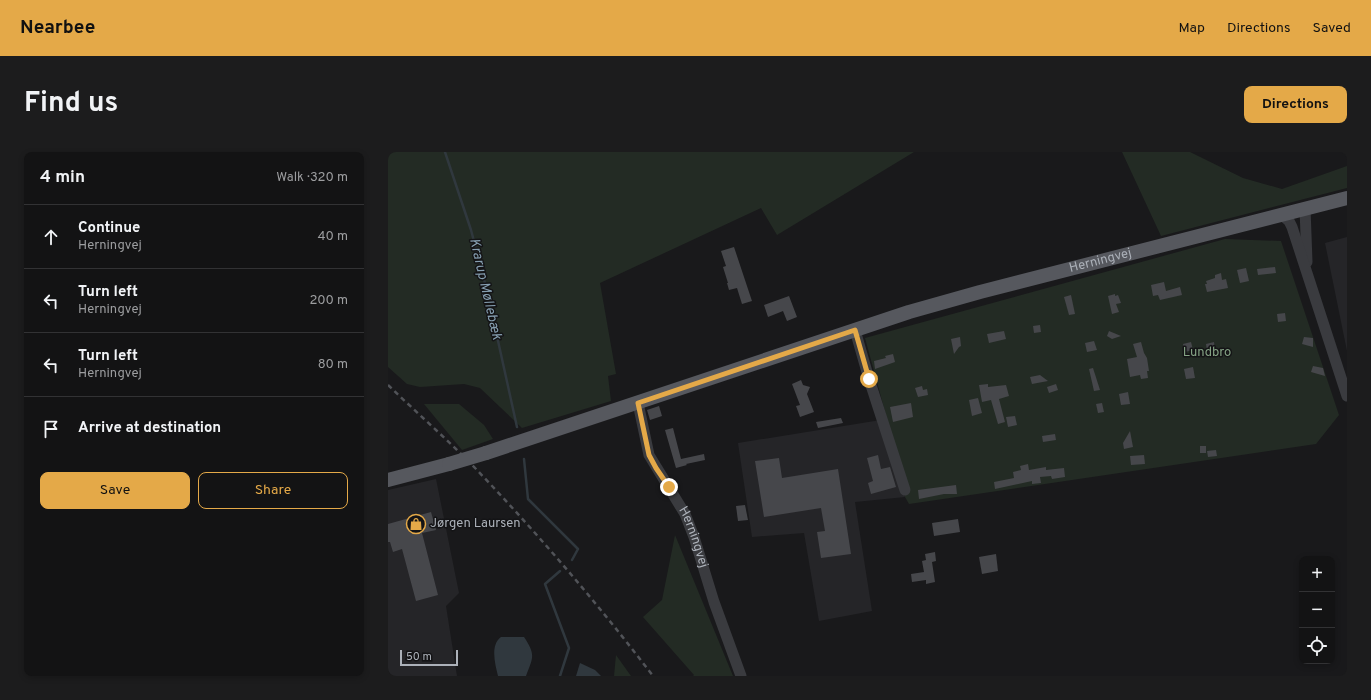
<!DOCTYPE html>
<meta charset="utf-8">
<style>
body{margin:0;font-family:Overpass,sans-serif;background:#1c1c1d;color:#f1f3f6}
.controls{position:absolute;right:12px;bottom:12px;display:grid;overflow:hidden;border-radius:8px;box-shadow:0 2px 6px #0003}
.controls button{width:36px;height:36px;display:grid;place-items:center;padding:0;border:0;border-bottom:1px solid #323234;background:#131314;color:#f1f3f6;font:20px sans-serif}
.scale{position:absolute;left:12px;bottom:10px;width:58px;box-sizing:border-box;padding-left:4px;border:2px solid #acb1b9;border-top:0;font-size:11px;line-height:14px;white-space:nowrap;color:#acb1b9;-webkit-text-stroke:3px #141416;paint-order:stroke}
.stop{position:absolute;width:12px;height:12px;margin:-9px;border:3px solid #e4a948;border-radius:50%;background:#fff}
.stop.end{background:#e4a948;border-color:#fff;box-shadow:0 1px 4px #0008}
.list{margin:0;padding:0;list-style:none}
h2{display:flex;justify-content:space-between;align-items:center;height:52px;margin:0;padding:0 16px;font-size:17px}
h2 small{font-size:13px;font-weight:400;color:#9d9ea0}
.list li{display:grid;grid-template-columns:26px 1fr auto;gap:12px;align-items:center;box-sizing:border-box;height:64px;padding:0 16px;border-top:1px solid #323234}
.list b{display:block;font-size:15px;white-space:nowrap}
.list p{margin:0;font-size:13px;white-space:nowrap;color:#9d9ea0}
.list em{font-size:13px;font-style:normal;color:#9d9ea0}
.actions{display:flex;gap:8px;padding:12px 16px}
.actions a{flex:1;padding:9px 0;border:1px solid #e4a948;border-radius:8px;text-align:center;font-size:14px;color:#e4a948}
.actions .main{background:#e4a948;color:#111}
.icon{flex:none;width:22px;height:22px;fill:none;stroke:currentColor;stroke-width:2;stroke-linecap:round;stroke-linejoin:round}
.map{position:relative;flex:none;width:959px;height:524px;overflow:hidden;border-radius:8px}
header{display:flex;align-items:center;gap:24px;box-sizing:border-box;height:56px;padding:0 20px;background:#e4a948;color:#111}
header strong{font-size:19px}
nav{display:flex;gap:22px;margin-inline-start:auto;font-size:14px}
.intro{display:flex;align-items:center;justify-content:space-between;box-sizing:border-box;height:96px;padding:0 24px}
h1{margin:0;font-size:28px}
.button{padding:10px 18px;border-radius:8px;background:#e4a948;color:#111;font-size:14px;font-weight:700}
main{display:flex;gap:24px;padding:0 24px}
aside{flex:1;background:#131314;border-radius:8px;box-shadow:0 2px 6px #0003}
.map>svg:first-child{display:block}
.built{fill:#252528}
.green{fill:#232b24}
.water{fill:#30383e}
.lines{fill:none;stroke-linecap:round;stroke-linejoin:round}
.stream{stroke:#30383e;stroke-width:2.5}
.building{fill:#46474b}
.minor{stroke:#3a3b3f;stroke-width:11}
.major{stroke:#56585e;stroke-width:14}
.rail{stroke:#515358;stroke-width:2.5;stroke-dasharray:5 4;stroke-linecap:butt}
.major-bridge{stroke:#56585e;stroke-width:14}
.route{stroke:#e4a948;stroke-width:5}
.labels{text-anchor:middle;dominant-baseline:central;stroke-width:3;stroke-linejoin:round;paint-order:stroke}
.street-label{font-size:13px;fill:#acb1b9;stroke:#141416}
.park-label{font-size:13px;fill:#85a385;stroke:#141416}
.poi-label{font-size:13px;fill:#acb1b9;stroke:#141416;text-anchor:start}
.water-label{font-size:14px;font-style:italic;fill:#869fb1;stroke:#141416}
</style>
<header>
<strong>Nearbee</strong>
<nav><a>Map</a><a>Directions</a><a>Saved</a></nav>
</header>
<div class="intro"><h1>Find us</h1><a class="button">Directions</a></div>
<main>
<aside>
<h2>4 min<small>Walk · 320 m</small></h2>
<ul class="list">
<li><svg class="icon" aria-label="ahead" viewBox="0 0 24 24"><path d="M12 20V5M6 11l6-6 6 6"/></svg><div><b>Continue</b><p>Herningvej</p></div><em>40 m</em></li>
<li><svg class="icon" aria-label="left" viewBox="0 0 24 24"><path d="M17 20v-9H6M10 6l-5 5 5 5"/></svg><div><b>Turn left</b><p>Herningvej</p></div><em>200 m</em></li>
<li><svg class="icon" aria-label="left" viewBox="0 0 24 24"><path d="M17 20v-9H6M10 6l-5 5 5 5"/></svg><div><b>Turn left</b><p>Herningvej</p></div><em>80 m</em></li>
<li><svg class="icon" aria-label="arrive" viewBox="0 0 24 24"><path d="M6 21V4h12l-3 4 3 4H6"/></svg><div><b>Arrive at destination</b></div></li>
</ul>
<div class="actions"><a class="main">Save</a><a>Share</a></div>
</aside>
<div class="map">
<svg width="959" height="524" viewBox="0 0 959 524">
<rect width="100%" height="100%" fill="#19191b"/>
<!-- built -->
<g class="built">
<path d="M959 85V199L937 91Z"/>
<path d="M499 267 517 345 467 350 484 459 431 469 416 381 364 385 350 291Z"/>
<path d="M48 327 71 441 58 454 69 524H0V338Z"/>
</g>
<!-- green -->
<g class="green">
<path d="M0 0H526L389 83 373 56 212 131 228 222 220 224 223 249 134 276 92 236 76 232 32 235 19 232 0 215Z"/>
<path d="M734 0H802L855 26 894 37 959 14V36L773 84Z"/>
<path d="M837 87 893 89 951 263 928 292 521 352 517 345 499 267 477 186Z"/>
<path d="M36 252H71L96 273 105 287 74 298Z"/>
<path d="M287 383 345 524H305L306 523 255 465 274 448Z"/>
<path d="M228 503 243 524H226Z"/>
</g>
<!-- water -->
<g class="water">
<path d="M113 485H136C148 503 145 505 138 524H110C107 512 102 493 113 485Z"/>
<path d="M192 511 207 518 213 524H188Z"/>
</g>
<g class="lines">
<!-- stream -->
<g class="stream">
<path d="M57 0 83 78 99 139 129 275"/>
<path d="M136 307 140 347 190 397 184 408"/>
<path d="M172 419 157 432 181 496 172 524"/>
</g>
</g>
<!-- building -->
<g class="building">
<path d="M346 95 364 149 354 152 349 136 341 138 339 131H340L335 115 338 114 333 99Z"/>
<path d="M887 115 888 121 870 123 869 117Z"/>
<path d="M858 116 861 129 852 131 849 118Z"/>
<path d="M833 121 834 128 838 127 840 136 819 140 817 132H819L818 129 827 126V123Z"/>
<path d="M776 130 778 139 792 135 794 143 772 148 770 143 765 144 763 133Z"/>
<path d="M727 142V144L730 143 733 151 728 152 731 160 724 162 720 144Z"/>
<path d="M683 143 687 162 681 163 676 145Z"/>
<path d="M401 144 409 165 399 169 395 159 380 165 376 153Z"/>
<path d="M897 161 898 169 890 170 889 162Z"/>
<path d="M652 173 653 180 646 181 645 174Z"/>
<path d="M616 179 618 187 601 191 599 182Z"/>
<path d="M721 179 733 184 724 187 719 184Z"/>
<path d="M572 185 573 194 571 195 566 202 563 187Z"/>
<path d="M916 185 925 186V195L914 192Z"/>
<path d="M706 189 709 198 699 200 697 191Z"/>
<path d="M753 190 756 201 759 206 761 219H759L760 226 753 227 752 223 742 225 739 207 749 205 745 192Z"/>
<path d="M803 190 805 198 797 200 795 192Z"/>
<path d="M826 190 827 197 819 199 818 192Z"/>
<path d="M505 202 507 210 487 217 486 209 498 206 497 204Z"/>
<path d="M925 214 935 216 937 224 923 220Z"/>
<path d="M805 215 807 226 798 227 796 217Z"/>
<path d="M705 216 712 238 706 239 701 217Z"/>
<path d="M652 223 660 229 644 232 642 225Z"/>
<path d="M413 228 415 233 422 235 419 242 426 260 412 265 408 254 412 253 404 232Z"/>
<path d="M600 232V235L618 233 621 244 611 247 617 270 610 272 603 248 594 250 591 233Z"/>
<path d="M668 232 670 238 661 241 659 235Z"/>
<path d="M534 234 535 238 539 237 540 243 530 245 527 236Z"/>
<path d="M740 240 742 252 733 253 731 242Z"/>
<path d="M590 246 594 261 584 264 581 248Z"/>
<path d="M523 251 525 265 505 270 502 255Z"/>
<path d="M714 251 716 260 710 261 708 252Z"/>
<path d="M271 254 274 264 262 268 259 258Z"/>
<path d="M627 264 629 273 620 275 618 265Z"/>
<path d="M453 266 455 271 430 276 428 270Z"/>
<path d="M285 276 293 307 316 302 317 308 298 312 299 313 288 316 277 278Z"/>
<path d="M742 279 745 295 736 297 735 291Z"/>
<path d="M667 282 668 288 655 290 654 284Z"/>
<rect x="812" y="294" width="6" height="7"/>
<path d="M828 298 829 304 820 305 819 299Z"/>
<path d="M490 303 493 317 502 315 508 335 483 342 480 331 485 329 479 306Z"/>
<path d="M756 303 757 312 743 313 742 304Z"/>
<path d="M391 306 394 326 450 317 463 402 433 406 429 380 437 379 433 356 376 365 367 309Z"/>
<path d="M640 312 641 318 658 315V318L676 316 677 325 664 327 663 324 652 325 653 331 644 332V329L607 337 606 330 626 326 625 320 633 318 632 314Z"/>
<path d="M568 333 569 342H556L531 347 530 338Z"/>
<path d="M357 353 360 368 350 369 348 354Z"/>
<path d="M43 360 48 378 34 381 50 443 28 449 14 397 5 400 2 390H0V372Z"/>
<path d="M570 367 572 380 546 384 544 371Z"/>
<path d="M547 400 548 409 544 410 547 430 538 432V428L524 430 523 422 536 420 534 409 538 408 537 402Z"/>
<path d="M608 402 610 419 594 422 591 405Z"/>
</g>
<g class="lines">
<!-- minor -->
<g class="minor">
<path d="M917 56 919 110"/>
<path d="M893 62 901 69 904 75 959 244"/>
<path d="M467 178 481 227 517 338"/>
<path id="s1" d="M250 251 261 303 297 362 306 385 326 450 353 524"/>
</g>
<!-- major -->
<g class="major">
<path id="s2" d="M98 301 521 160 592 140 959 46"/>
<path d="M0 328 61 312"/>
</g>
<!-- rail -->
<path class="rail" d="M0 233C29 261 60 288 88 317 151 383 210 452 265 524"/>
<!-- major-bridge -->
<path class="major-bridge" d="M61 312 98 301"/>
</g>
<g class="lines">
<!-- route -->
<path class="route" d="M281 335 268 316 261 303 250 251 467 178 481 227"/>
</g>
<!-- icons -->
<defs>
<symbol id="shop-ring" viewBox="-11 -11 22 22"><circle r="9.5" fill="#141416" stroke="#e4a948" stroke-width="1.5"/><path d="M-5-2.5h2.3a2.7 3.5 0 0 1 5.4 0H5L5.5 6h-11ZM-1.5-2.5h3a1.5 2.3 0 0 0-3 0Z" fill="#e4a948"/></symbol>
</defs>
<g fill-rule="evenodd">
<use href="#shop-ring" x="17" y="361" width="22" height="22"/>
</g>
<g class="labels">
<!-- street labels -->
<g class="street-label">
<text stroke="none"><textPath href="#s2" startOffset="644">Herningvej</textPath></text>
<text stroke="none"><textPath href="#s1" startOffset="147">Herningvej</textPath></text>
</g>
<!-- park labels -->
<g class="park-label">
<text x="819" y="201">Lundbro</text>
</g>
<!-- poi labels -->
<g class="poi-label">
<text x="42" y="372">Jørgen Laursen</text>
</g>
<!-- water labels -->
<g class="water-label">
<text transform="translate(97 137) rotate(77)">Krarup Møllebæk</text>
</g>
</g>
</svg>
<div class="controls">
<button>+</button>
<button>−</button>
<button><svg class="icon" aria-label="locate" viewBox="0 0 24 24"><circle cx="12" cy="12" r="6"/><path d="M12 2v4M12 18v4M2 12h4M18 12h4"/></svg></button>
</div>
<div class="scale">50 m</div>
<div class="stop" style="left:481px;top:227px"></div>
<div class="stop end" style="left:281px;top:335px"></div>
</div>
</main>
